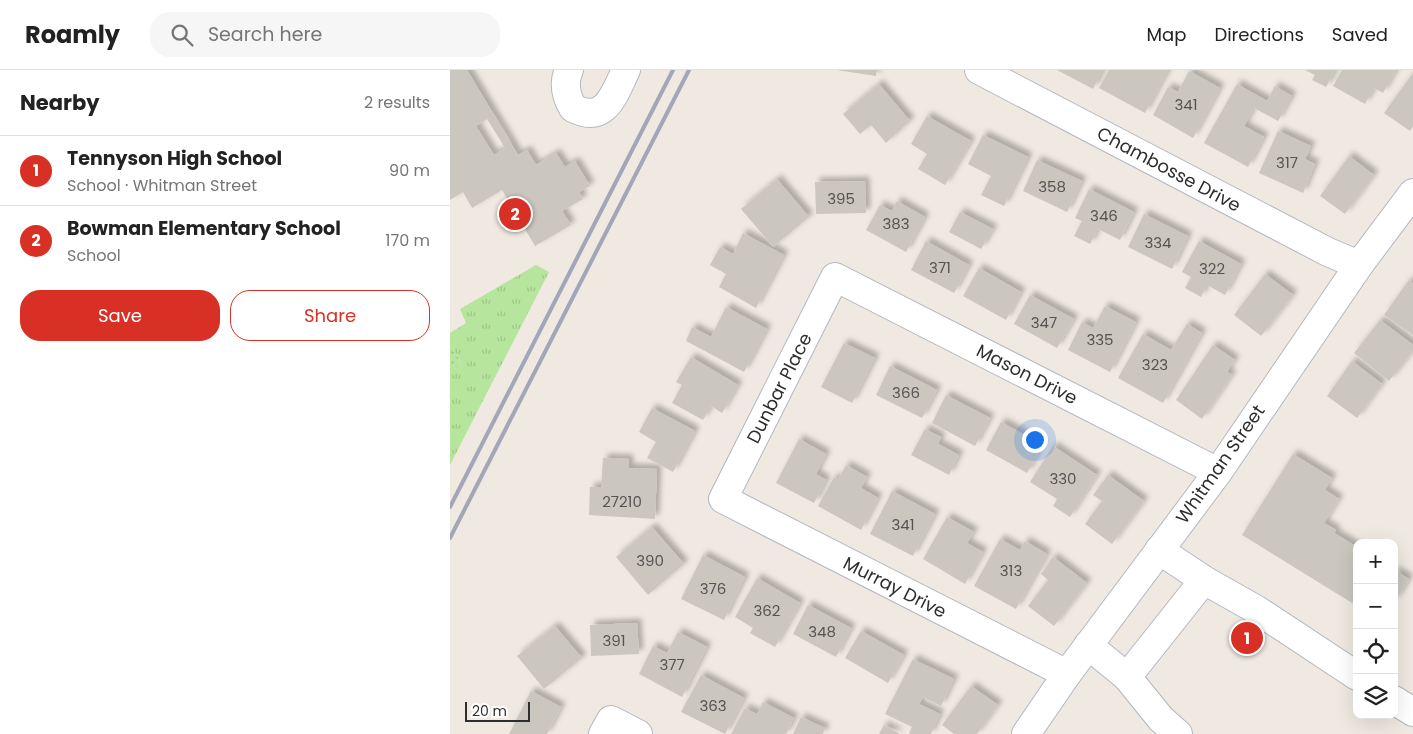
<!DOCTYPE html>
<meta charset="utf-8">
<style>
body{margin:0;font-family:Poppins,sans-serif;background:#f6f6f6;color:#222}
.controls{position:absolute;right:15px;bottom:15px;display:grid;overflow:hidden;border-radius:10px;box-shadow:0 5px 20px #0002}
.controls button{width:45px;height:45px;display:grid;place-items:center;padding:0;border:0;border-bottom:1px solid #e0e0e0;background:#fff;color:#222;font:25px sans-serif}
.scale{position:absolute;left:15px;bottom:12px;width:65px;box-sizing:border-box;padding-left:5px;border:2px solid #2e2e2e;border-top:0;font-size:14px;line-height:18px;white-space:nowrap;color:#2e2e2e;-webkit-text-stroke:4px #fff;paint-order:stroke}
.you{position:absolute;left:584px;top:369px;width:18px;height:18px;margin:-12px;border:4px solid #fff;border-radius:50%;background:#1a73e8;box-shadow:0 0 0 8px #1a73e833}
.badge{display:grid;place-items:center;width:32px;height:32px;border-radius:50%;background:#d93025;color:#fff;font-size:16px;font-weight:700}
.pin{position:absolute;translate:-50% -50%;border:2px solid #fff;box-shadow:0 1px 5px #0006}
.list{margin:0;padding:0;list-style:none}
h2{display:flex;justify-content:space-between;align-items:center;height:65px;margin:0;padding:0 20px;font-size:21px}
h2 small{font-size:16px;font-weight:400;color:#767676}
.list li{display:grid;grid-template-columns:32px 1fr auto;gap:15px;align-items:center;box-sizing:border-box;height:70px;padding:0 20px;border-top:1px solid #e0e0e0}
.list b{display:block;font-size:19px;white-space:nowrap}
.list p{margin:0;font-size:16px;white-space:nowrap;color:#767676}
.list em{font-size:16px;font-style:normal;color:#767676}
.actions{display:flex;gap:10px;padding:15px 20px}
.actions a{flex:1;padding:11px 0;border:1px solid #d93025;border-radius:20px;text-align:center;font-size:18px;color:#d93025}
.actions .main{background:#d93025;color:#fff}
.icon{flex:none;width:28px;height:28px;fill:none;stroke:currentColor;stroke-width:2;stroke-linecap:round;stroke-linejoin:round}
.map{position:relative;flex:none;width:963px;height:664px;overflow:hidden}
header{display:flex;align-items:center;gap:30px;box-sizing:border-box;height:70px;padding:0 25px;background:#fff;border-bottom:1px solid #e0e0e0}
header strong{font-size:24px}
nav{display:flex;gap:28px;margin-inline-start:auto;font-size:18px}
.search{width:350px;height:45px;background:#f6f6f6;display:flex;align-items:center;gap:12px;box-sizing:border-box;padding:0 18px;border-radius:20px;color:#767676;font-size:19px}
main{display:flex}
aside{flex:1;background:#fff}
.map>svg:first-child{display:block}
.grass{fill:url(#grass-tufts)}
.park{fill:url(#park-dots)}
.building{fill:#cbc7bf;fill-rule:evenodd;filter:url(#shadow)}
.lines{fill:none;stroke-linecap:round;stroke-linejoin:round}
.minor-casing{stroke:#b4b7c1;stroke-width:30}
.minor{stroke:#fff;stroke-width:28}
.rail{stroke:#a3a6b8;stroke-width:4}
.labels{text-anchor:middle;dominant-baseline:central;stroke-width:4;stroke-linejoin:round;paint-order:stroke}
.number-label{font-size:15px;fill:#555452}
.street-label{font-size:18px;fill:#2e2e2e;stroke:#fff}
</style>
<header>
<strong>Roamly</strong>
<div class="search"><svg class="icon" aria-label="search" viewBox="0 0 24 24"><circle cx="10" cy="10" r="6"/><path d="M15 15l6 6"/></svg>Search here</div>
<nav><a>Map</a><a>Directions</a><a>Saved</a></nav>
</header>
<main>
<aside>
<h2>Nearby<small>2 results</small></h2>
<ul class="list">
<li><span class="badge">1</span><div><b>Tennyson High School</b><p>School · Whitman Street</p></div><em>90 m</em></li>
<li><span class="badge">2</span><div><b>Bowman Elementary School</b><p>School</p></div><em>170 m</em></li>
</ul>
<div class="actions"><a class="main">Save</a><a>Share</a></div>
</aside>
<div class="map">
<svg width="963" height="664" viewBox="0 0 963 664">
<defs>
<pattern id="grass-tufts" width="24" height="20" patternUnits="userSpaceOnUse" patternTransform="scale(1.25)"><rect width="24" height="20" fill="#b6e59e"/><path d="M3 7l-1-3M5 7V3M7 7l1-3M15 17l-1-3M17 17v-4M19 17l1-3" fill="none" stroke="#9dc588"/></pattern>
<pattern id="park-dots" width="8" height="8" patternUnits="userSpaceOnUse" patternTransform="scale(1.25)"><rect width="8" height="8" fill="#b6e59e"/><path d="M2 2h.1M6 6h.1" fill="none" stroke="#9dc588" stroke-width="1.8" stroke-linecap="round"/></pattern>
<filter id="shadow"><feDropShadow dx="4.5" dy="-4.5" stdDeviation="2.5" flood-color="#0004"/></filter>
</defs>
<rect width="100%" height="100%" fill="#efe9e1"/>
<!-- grass -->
<path class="grass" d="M86 195 99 202 0 395V302L9 296 11 292 0 275V263L16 253 10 239Z"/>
<!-- park -->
<path class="park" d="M0 275 11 292 9 296 0 302Z"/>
<!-- building -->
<g class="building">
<path d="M0 0H17L68 85 77 80 86 95 106 83 115 97 125 91 140 116 129 122 133 129 112 141 121 155 85 176 52 120 22 138 13 122 0 130ZM37 49 55 78 44 85 26 56Z"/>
<path d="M387 0H426V6Z"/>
<path d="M607 0H652L643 19Z"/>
<path d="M659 0H718L695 43 649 18Z"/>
<path d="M855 0H885L876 17 862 10 865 5Z"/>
<path d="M892 0H946L933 23 924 18 915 34 883 16Z"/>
<path d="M739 1 770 18 743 68 703 45 718 17 728 22Z"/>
<path d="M963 3V56L960 61 934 43Z"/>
<path d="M429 14 460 51 436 73 421 55 410 64 393 44Z"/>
<path d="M787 14 817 31 825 16 842 26 828 51 804 38 794 56 814 67 798 97 754 73Z"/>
<path d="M477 46 521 71 495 115 468 99 477 84 461 74Z"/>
<path d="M828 61 861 76 855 89 865 94 853 123 809 103Z"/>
<path d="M533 65 578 87 554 136 531 125 541 106 518 94Z"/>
<path d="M899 86 924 105 895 144 870 126Z"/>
<path d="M587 90 632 111 617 142 573 121Z"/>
<path d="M327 109 359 147 323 177 291 139Z"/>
<path d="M415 111 416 143 366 144 365 112Z"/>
<path d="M639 119 684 142 670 170 648 159 640 174 624 166 632 151 625 148Z"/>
<path d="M447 131 475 147 456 182 416 160 430 135 442 141Z"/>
<path d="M510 142 543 159 531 179 499 162Z"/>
<path d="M694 144 738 166 722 199 678 177Z"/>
<path d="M293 163 334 185 306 238 269 217 276 204 260 195 270 177 283 184Z"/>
<path d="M476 171 519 195 504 223 461 200Z"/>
<path d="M749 171 791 194 775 225 757 215 751 227 735 218 741 207 732 202Z"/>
<path d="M529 198 571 222 556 250 513 226Z"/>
<path d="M815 204 843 225 811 266 784 245Z"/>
<path d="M959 210 963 214V265L934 245Z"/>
<path d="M580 225 624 249 607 278 564 254Z"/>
<path d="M655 236 686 252 660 302 618 280 632 252 643 258Z"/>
<path d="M276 237 317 259 294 302 236 271 242 257 261 267Z"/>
<path d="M930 250 963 275V281L939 311 904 283Z"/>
<path d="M737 254 752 263 713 333 668 308 693 264 721 280Z"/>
<path d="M394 273 425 288 402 333 371 317Z"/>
<path d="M763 275 785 290 777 302 782 305 752 349 726 330Z"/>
<path d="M241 287 288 315 272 343 261 336 253 350 222 333 232 315 226 312Z"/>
<path d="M902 291 932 314 907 348 877 326Z"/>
<path d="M440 296 487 320 472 348 426 325Z"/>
<path d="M496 325 540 348 525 376 482 353Z"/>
<path d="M202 338 245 361 223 402 197 388 206 372 189 362Z"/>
<path d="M551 352 593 375 577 403 536 380Z"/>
<path d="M475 359 491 367 488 374 509 385 499 405 461 385Z"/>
<path d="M349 369 376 384 366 404 376 410 364 433 326 413Z"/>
<path d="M603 376 647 405 620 447 603 436 607 429 580 412Z"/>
<path d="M843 384 882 408 875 420 889 429 874 453 886 460 884 463 907 477V536L792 465Z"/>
<path d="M153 388 179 389V398L207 399 205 449 139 445 140 417H151Z"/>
<path d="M396 395 417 407 411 418 428 428 411 460 368 436 384 407 388 410Z"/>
<path d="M658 405 694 431 662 474 635 454 652 431 643 425Z"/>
<path d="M442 421 485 444 463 486 420 464Z"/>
<path d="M497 447 524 462 517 473 533 482 515 514 473 489Z"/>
<path d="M202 457 234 494 198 525 166 487Z"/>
<path d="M550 469 570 480 575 471 597 484 566 539 524 516Z"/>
<path d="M253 485 295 507 274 550 231 529Z"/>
<path d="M603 487 637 513 604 556 578 536 598 510 591 504Z"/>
<path d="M944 500 959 509 944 533Z"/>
<path d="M307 508 350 533 325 577 300 563 303 558 285 547Z"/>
<path d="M358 535 401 558 386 587 343 564Z"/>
<path d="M187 553 189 584 141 586 140 555Z"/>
<path d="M105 556 132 588 94 619 67 586Z"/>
<path d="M411 561 454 585 438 613 395 588Z"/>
<path d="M228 562 257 577 232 627 189 604 203 576 217 583Z"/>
<path d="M463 589 504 609 491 636 473 627 469 634 490 644 481 664H461L459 663 462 657 435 644Z"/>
<path d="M251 605 294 628 275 664 231 642Z"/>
<path d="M521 616 548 635 527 664H504L492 655Z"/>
<path d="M81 621 111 637 97 664H59Z"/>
<path d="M313 632 344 648 336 664H281L295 638 307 644Z"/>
<path d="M351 647 375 658 373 664H343Z"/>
<path d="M434 655 450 664H429Z"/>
</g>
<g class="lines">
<defs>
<g id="minor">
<path d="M119 0C113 13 116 26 123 38 156 55 164 24 176 0"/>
<path d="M529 0 878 182 909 195"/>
<path d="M709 480 754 510 807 540 907 606"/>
<path d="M638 575 677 607 711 649 728 664"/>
<path d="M617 604 273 429 385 207 768 402"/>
<path d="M677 607 754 510"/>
<path d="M944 630 963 642"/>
<path d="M153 664 161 650 188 664"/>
<path d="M576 664 617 604 768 402 909 195 963 123"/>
</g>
</defs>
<!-- minor casing -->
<use href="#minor" class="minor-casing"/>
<!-- minor -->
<use href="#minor" class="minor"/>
<!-- rail -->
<g class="rail">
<path d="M0 437 223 0"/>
<path d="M0 468 239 0"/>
</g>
</g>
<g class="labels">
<!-- number labels -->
<g class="number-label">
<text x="736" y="34">341</text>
<text x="837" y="92">317</text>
<text x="602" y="116">358</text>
<text x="391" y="128">395</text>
<text x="654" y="145">346</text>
<text x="446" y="153">383</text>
<text x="708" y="172">334</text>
<text x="490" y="197">371</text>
<text x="762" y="198">322</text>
<text x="594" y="252">347</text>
<text x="650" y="269">335</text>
<text x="705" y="294">323</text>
<text x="456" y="322">366</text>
<text x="613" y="408">330</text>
<text x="172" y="431">27210</text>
<text x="453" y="454">341</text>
<text x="200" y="490">390</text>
<text x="561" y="500">313</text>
<text x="263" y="518">376</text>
<text x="317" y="540">362</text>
<text x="372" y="561">348</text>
<text x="164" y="570">391</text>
<text x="222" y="594">377</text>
<text x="263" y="635">363</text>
</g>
<!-- street labels -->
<g class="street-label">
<text transform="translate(719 99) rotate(28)">Chambosse Drive</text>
<text transform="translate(577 304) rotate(27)">Mason Drive</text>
<text transform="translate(329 318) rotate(-63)">Dunbar Place</text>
<text transform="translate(770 394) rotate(-55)">Whitman Street</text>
<text transform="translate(445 517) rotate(27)">Murray Drive</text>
</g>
</g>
</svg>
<div class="controls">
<button>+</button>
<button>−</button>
<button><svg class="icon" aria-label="locate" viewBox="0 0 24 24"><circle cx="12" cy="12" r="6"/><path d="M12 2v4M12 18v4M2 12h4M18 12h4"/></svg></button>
<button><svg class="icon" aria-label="layers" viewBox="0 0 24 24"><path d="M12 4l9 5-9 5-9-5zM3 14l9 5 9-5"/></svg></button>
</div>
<div class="scale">20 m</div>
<div class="you"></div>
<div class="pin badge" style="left:797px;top:568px">1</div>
<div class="pin badge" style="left:65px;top:144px">2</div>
</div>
</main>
